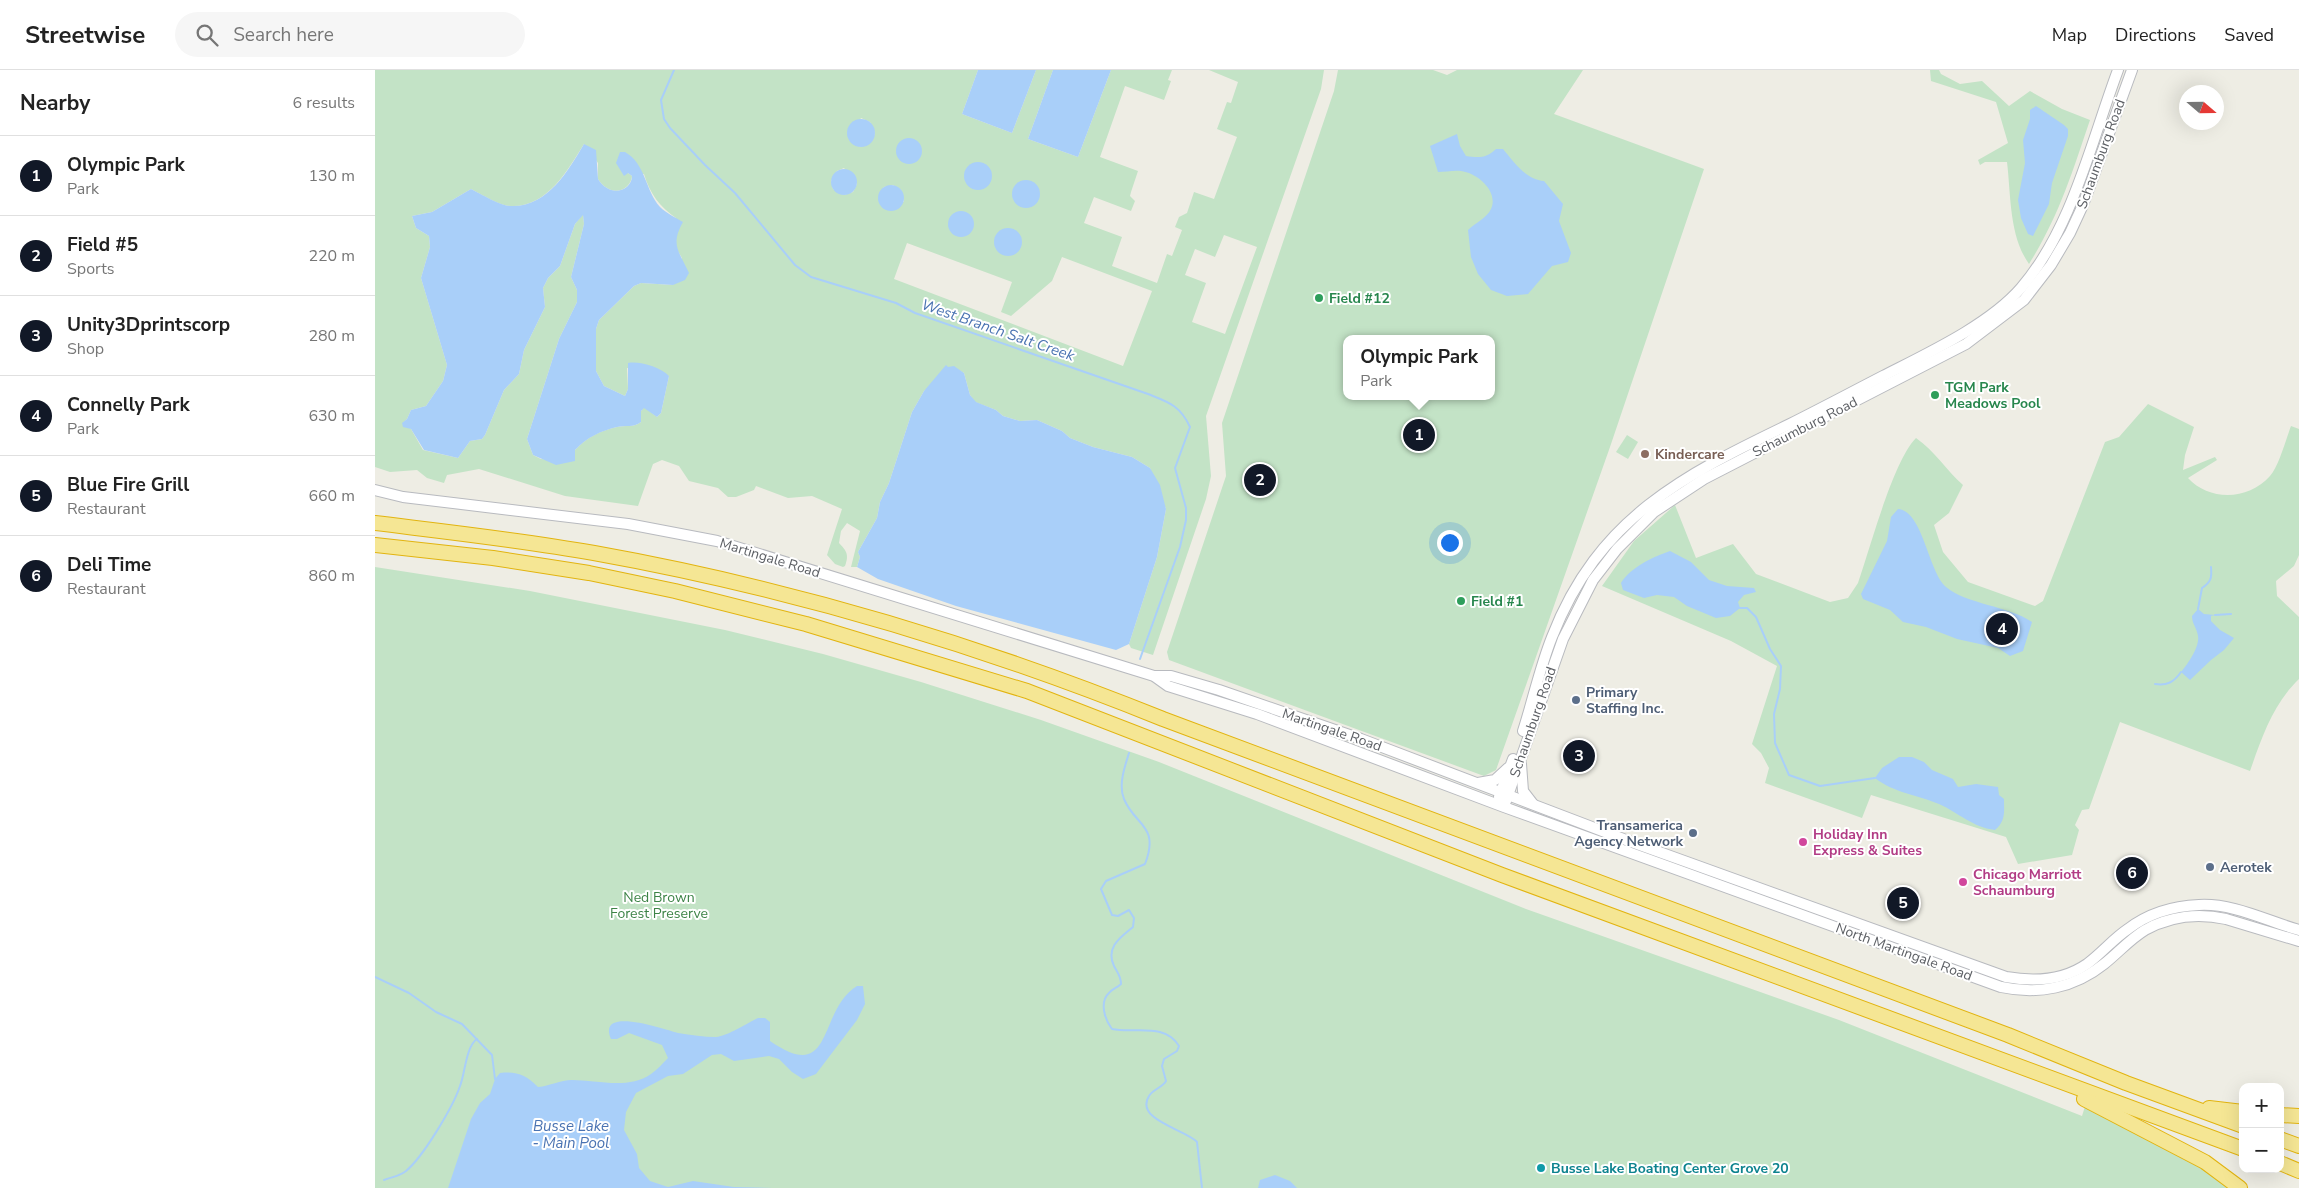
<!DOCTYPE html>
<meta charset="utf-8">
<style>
body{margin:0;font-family:"Nunito Sans",sans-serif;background:#f6f6f6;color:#222}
.controls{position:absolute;right:15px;bottom:15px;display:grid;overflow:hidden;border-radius:10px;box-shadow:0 5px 20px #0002}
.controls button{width:45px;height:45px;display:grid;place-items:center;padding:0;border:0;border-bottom:1px solid #e0e0e0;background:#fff;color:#222;font:25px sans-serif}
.compass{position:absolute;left:1804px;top:15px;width:45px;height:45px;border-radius:50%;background:#fff;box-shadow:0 5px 20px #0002;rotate:110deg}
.you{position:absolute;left:1074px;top:472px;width:18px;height:18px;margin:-12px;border:4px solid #fff;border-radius:50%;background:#1a73e8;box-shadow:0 0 0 8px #1a73e833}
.badge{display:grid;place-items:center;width:32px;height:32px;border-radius:50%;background:#111827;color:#fff;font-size:16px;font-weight:700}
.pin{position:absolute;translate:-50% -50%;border:2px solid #fff;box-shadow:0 1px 5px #0006}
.popup{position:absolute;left:968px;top:265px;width:152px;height:65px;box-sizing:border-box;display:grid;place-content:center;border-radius:10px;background:#fff;filter:drop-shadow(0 1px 4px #0005);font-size:16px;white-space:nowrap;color:#767676}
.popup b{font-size:19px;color:#222}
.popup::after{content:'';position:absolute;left:50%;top:100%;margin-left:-10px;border:10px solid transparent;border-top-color:#fff}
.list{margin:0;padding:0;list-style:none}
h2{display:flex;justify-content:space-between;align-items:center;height:65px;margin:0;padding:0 20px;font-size:21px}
h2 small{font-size:16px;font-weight:400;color:#767676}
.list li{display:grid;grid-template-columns:32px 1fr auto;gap:15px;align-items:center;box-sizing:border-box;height:80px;padding:0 20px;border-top:1px solid #e0e0e0}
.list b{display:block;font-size:19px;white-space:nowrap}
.list p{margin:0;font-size:16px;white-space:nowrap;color:#767676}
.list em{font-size:16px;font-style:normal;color:#767676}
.icon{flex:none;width:28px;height:28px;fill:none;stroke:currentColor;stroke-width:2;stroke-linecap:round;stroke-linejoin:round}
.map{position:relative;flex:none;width:1924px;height:1118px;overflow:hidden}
header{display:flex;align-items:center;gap:30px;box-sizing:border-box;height:70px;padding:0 25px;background:#fff;border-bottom:1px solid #e0e0e0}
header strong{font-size:24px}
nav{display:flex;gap:28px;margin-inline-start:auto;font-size:18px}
.search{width:350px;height:45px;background:#f6f6f6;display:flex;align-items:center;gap:12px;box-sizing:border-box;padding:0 18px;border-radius:28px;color:#767676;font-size:19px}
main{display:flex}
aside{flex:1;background:#fff}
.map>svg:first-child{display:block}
.green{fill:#c3e3c6;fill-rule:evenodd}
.water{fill:#a9cff9}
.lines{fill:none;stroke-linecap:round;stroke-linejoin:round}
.stream{stroke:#a9cff9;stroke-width:2}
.secondary-casing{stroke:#b8babf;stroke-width:12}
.highway-casing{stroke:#e2b410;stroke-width:16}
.secondary{stroke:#fff;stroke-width:10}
.highway{stroke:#f5e694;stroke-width:14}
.leisure-dot{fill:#2e9e5b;stroke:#fff;stroke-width:2}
.education-dot{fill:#8d6e63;stroke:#fff;stroke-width:2}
.service-dot{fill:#5c6f8a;stroke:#fff;stroke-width:2}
.hotel-dot{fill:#d1479c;stroke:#fff;stroke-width:2}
.culture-dot{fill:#0f9aa8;stroke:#fff;stroke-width:2}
.labels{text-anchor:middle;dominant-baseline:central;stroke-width:4;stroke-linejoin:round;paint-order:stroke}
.street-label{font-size:14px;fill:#5c5f64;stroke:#fff}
.leisure-label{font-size:14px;font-weight:bold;fill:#27864d;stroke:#fff;text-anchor:start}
.education-label{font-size:14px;font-weight:bold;fill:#785e54;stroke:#fff;text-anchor:start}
.service-label{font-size:14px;font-weight:bold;fill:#4e5e75;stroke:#fff;text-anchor:start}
.hotel-label{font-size:14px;font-weight:bold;fill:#b23c85;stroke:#fff;text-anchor:start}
.park-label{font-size:14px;fill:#3c8346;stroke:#fff}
.culture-label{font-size:14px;font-weight:bold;fill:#0d838f;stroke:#fff;text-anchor:start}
.water-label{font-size:15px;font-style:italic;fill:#4a73b2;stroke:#fff}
</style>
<header>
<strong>Streetwise</strong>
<div class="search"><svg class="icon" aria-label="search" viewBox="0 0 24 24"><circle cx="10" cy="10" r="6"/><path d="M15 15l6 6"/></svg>Search here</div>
<nav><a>Map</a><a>Directions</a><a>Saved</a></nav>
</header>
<main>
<aside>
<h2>Nearby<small>6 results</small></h2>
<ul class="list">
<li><span class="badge">1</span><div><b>Olympic Park</b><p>Park</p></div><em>130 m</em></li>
<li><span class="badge">2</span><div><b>Field #5</b><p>Sports</p></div><em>220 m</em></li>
<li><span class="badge">3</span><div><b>Unity3Dprintscorp</b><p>Shop</p></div><em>280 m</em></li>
<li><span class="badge">4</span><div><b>Connelly Park</b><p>Park</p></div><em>630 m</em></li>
<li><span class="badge">5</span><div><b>Blue Fire Grill</b><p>Restaurant</p></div><em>660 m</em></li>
<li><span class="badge">6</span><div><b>Deli Time</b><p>Restaurant</p></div><em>860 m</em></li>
</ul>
</aside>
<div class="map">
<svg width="1924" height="1118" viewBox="0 0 1924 1118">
<rect width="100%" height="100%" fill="#eeede4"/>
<!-- green -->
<g class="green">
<path d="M0 0H603L587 44 637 63 661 0H678L653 69 703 87 736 0H797L793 10 796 11 789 30 750 16 725 87 763 101 756 122 755 126 760 131 756 141 719 127 709 153 747 167 737 196 782 213 792 184 797 186 807 160 800 157 804 147 812 143 819 122 839 129 862 67 842 59 852 32 856 33 863 12 834 0H949L946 19 831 346 836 406 831 429 778 585 756 578 754 574 782 487 791 439 775 398 757 387 718 377 695 368 687 361 662 350 645 351 628 346 621 340 600 332 595 325 589 303 582 299 549 321 537 342 514 413 505 432 502 448 483 482 485 487 482 497H476L485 461 472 453 466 461 464 473C472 481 474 485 470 496L468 497 460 494 452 485 467 439 437 426 413 428 381 416 379 420 361 427H353L343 418 314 411 304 396 287 390 278 394 263 436 190 426 104 399 72 405 69 413 52 408 42 400 15 402 0 397ZM486 48 495 52 500 63 497 71 485 77 474 70ZM209 74 223 93V109C225 112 228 116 232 118 242 125 256 118 257 106L253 103 269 104C275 124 285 137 301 148V178L307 188 298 215 266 213 259 216 224 250 221 259V301L229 316 250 326 253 319 252 298 294 306 286 343 282 347 269 337 266 341V352C259 358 250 355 242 357 225 361 212 367 200 380V391L166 389 158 385 152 369 184 269 202 232V220L196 207 209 154 208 144 200 154 185 196 173 208 168 218 170 237 149 280 144 304 129 320 110 365 107 369 95 371 83 388 48 380 36 359 28 353 32 349 36 340 51 336 68 311 72 295 46 208 55 177 54 166 41 158 37 146 57 142 96 119C106 124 125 136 135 136 172 138 192 101 209 74ZM469 98 482 114 478 122 469 125 458 119 456 111 462 101ZM518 115 526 120 529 132 504 124 509 117ZM630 159 642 162 629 185 622 180 623 164ZM849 165 882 177 850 264 817 252 831 213 810 205 820 179 840 187ZM532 173 637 212 626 242 636 246 677 211 687 187 777 221 748 296 519 209Z"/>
<path d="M963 0H1058L1072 5 1082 0H1208L1179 44 1329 99 1235 377 1121 700 1109 706 794 590 792 582 851 406 847 353 959 21ZM972 269H1116V326H972Z"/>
<path d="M1555 0H1564L1566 4 1585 14 1607 11 1634 36 1655 21 1687 39 1715 50C1697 103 1684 146 1654 194 1634 166 1636 125 1632 92H1610L1605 95 1603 90 1633 73 1621 32 1556 11Z"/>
<path d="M1773 334 1819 357 1810 385 1808 400 1840 387 1842 390 1813 408C1834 431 1873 431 1895 406 1904 396 1911 369 1916 356L1924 359V485L1919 496 1901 511 1902 526 1924 547V609C1898 634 1887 667 1875 701L1745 652 1714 739 1707 740 1700 755 1704 760 1697 785 1643 794 1631 767 1496 725 1487 748 1390 713 1394 698 1386 683 1377 674 1402 596 1356 571 1227 516 1259 471 1300 435 1321 488 1358 474 1381 504 1455 532 1473 528 1483 513C1495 479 1518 391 1541 368 1560 381 1571 400 1588 415L1574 443 1559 455 1568 482 1593 512 1660 536 1668 531 1730 372 1744 367Z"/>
<path d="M1252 365 1263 372 1253 389 1241 382Z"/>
<path d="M0 497 155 521 350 560 448 584 546 612 666 650 784 692 1151 839 1464 950 1707 1046 1712 1030 1865 1118H0Z"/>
</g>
<!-- water -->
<g class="water">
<path d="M603 0H661L637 63 587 44Z"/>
<path d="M678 0H736L703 87 653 69Z"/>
<path d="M1661 36 1689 55 1693 59V66L1677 113 1674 134 1658 166 1653 164 1646 148 1643 130 1650 93 1648 70 1655 49V40Z"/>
<circle cx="486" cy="63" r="14"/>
<path d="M1082 64 1085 76 1091 86C1104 88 1112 88 1121 79H1128C1139 92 1151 110 1169 111L1188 134 1184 151 1196 183 1193 192 1177 196 1153 224 1132 226 1116 220 1103 204 1096 187 1093 160C1100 153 1112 148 1116 139 1124 121 1102 103 1086 101 1079 100 1070 102 1063 102L1055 76Z"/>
<circle cx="534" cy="81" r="13"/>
<path d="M209 74 221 80 223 109C225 112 228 116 232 118 242 125 257 118 257 106L253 103 249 106 241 93 245 82H250C271 94 270 120 285 137 291 143 301 148 308 152 295 175 304 181 314 203L310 210 298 215 266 213 259 216 224 250 221 259V301L229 316 250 326 253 319V293C265 291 285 297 294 306L286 343 282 347 269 338 266 341V352C259 358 250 355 242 357 226 361 212 367 200 380V391L181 395 158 385 152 369 184 269 202 232V220L196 207 209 154 208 145 200 154 185 196 173 208 168 218 170 237 149 280 144 304 129 320 110 365 107 369 95 371 83 388 49 380 36 359 28 357 27 353 32 349 36 340 51 336 68 311 72 295 46 208 55 177 54 166 41 158 37 146 57 142 96 119C106 124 126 136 135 136 172 138 193 101 209 74Z"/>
<circle cx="603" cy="106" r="14"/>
<circle cx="469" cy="112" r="13"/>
<circle cx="651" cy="124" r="14"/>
<circle cx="516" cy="128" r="13"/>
<circle cx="586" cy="154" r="13"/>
<circle cx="633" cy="172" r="14"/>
<path d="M571 295 573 297 579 296 589 303 595 325 601 332 621 340 628 346 645 351 662 350 687 361 695 368 718 377 757 387 775 398 785 415 791 439 782 487 754 574 741 580 581 536 503 509 482 497 485 487 483 482 502 448 505 432 514 413 537 342 549 321Z"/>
<path d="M1523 439C1548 441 1553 501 1571 517 1591 534 1634 536 1657 552L1648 581 1635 586 1623 578 1582 569 1551 557 1528 552 1515 540 1488 529 1486 524 1512 471 1516 447Z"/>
<path d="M1295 481 1316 492 1334 510 1352 516 1379 518 1381 522 1369 525 1363 532 1365 538 1355 546 1341 548 1312 536 1299 527 1282 525 1269 528 1248 520 1246 513C1256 497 1278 487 1295 481Z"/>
<path d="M1823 539 1829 544 1840 545 1836 546V551L1845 560 1859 568 1849 580 1836 590 1815 610 1806 602C1813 594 1825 576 1823 566 1822 558 1817 554 1817 546Z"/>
<path d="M1524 687H1537L1549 692 1557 700 1578 709 1583 717 1601 714 1623 717 1624 725 1629 729C1629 742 1631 751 1620 760 1597 757 1584 743 1564 734 1543 725 1519 723 1500 708L1507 698Z"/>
<path d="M482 916H488L490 934 482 950 441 1004 428 1009 417 1002 404 989 394 986 359 991 346 984 337 985 308 1004 293 1006 261 1023 251 1042 249 1060 262 1084 264 1098 275 1111 293 1117 318 1111 359 1117 398 1118H73L96 1049 105 1033 115 1024 120 1009 125 1003C142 1001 151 1005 163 1017 175 1016 185 1010 197 1010 222 1010 253 1020 276 1004 282 1000 288 993 293 988L287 975 254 963 242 969H236C221 935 291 960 303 963 316 965 329 967 341 967 353 966 372 953 383 948H390L395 952V971C460 1016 442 940 482 916Z"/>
<path d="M900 1105 915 1111 922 1118H883L885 1110Z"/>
</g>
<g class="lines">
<!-- stream -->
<g class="stream">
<path d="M299 0 286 30 289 49 295 58 330 95 360 123 420 195 436 207 521 233 540 243 773 324C793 332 805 335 815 357L800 398 811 438V450L805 477 765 589"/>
<path d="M1365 538H1372L1381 547 1395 579 1406 596 1405 619 1399 644 1400 673 1414 705 1445 716 1500 708"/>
<path d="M1823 539 1827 518C1836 512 1837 508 1836 497"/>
<path d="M1840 545 1856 544"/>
<path d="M1780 614C1792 616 1799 612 1806 602"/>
<path d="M754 683C750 696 743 715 749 729 760 756 785 755 770 794L731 811 726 819 737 845 743 846 754 840 759 848 758 857C746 867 730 877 739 896 742 902 746 906 746 914 742 918 737 919 734 923 724 932 730 950 737 959 759 964 790 952 804 976L802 981 789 989 787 996 791 1011C787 1018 778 1019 774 1026 759 1050 812 1060 822 1072L827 1118"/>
<path d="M0 907 34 923 61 942 87 954 117 985 120 1009"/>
<path d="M9 1110C17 1107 25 1106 31 1101 48 1087 78 1037 85 1016 90 1004 91 976 102 969"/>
</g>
<defs>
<g id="secondary">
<path d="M0 420 28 427 253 454 342 471 779 606 793 616 882 644 1129 737 1626 917C1663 925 1699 918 1729 894 1743 883 1755 869 1770 860 1795 846 1824 843 1851 849L1924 871"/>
<path d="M779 606H796L844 620 986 669 1251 770 1631 907C1659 912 1689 910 1712 894 1727 883 1738 869 1753 859 1774 843 1799 836 1824 835 1858 833 1892 851 1924 860"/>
<path d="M1148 661C1158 630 1165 597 1177 567 1223 448 1309 405 1415 354 1447 338 1477 322 1508 306 1551 284 1614 255 1646 218 1697 159 1716 72 1743 0"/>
<path d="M1146 694 1148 721 1158 734"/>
<path d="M1103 713 1120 710 1133 698"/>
<path d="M1124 727 1138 689"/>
<path d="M1131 731 1188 569 1218 510 1242 479 1279 442 1329 409 1591 274 1649 230 1676 195 1695 163 1708 135 1757 0"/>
</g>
<g id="highway">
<path d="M0 453C73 462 146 470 219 483 414 518 605 575 788 649L1633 965 1751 1013 1868 1056"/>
<path d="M0 475 118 488 214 503 300 521 431 554 652 621 1127 805 1868 1079"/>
<path d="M1709 1029 1830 1092 1865 1118"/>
<path d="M1834 1038 1868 1042"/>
<path d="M1905 1045 1924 1046"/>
<path d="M1905 1069 1924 1076"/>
<path d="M1905 1093 1924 1101"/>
</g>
</defs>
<!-- secondary casing -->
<use href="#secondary" class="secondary-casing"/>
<!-- highway casing -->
<use href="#highway" class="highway-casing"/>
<!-- secondary -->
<use href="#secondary" class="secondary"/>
<!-- highway -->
<use href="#highway" class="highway"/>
</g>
<!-- markers -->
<g class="leisure-dot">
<circle cx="944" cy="228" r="5"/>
<circle cx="1560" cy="325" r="5"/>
<circle cx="1086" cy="531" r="5"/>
</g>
<circle class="education-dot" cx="1270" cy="384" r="5"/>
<g class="service-dot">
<circle cx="1201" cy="630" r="5"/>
<circle cx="1318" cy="763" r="5"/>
<circle cx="1835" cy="797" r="5"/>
</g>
<g class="hotel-dot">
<circle cx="1428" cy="772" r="5"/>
<circle cx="1588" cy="812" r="5"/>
</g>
<circle class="culture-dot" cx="1166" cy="1098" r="5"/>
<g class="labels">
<!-- street labels -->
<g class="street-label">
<text transform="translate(1726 84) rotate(-70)">Schaumburg Road</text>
<text transform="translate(1430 357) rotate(-27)">Schaumburg Road</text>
<text transform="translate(395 488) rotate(17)">Martingale Road</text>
<text transform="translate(1158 652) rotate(-71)">Schaumburg Road</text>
<text transform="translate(957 660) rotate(19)">Martingale Road</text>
<text transform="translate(1529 882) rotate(20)">North Martingale Road</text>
</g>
<!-- leisure labels -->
<g class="leisure-label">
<text x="954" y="228">Field #12</text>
<text x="1570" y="317">TGM Park<tspan x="1570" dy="16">Meadows Pool</tspan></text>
<text x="1096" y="531">Field #1</text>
</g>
<!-- education labels -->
<g class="education-label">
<text x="1280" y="384">Kindercare</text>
</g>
<!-- service labels -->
<g class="service-label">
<text x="1211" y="622">Primary<tspan x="1211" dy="16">Staffing Inc.</tspan></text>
<text x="1308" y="755" text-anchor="end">Transamerica<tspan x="1308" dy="16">Agency Network</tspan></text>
<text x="1845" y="797">Aerotek</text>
</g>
<!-- hotel labels -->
<g class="hotel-label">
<text x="1438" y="764">Holiday Inn<tspan x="1438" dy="16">Express &amp; Suites</tspan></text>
<text x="1598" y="804">Chicago Marriott<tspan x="1598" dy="16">Schaumburg</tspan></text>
</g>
<!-- park labels -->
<g class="park-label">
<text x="284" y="827">Ned Brown<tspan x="284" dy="16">Forest Preserve</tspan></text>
</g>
<!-- culture labels -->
<g class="culture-label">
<text x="1176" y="1098">Busse Lake Boating Center Grove 20</text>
</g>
<!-- water labels -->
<g class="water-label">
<text transform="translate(623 260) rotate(19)">West Branch Salt Creek</text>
<text x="196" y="1056">Busse Lake<tspan x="196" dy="17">- Main Pool</tspan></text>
</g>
</g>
</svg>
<div class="controls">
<button>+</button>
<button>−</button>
</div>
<svg class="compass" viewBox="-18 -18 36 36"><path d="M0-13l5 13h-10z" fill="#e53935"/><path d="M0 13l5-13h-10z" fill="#767676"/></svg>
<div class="you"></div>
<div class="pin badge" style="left:1044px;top:365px">1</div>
<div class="popup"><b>Olympic Park</b>Park</div>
<div class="pin badge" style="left:885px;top:410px">2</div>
<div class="pin badge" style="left:1204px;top:686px">3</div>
<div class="pin badge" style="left:1627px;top:559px">4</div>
<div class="pin badge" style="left:1528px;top:833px">5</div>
<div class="pin badge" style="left:1757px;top:803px">6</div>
</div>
</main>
